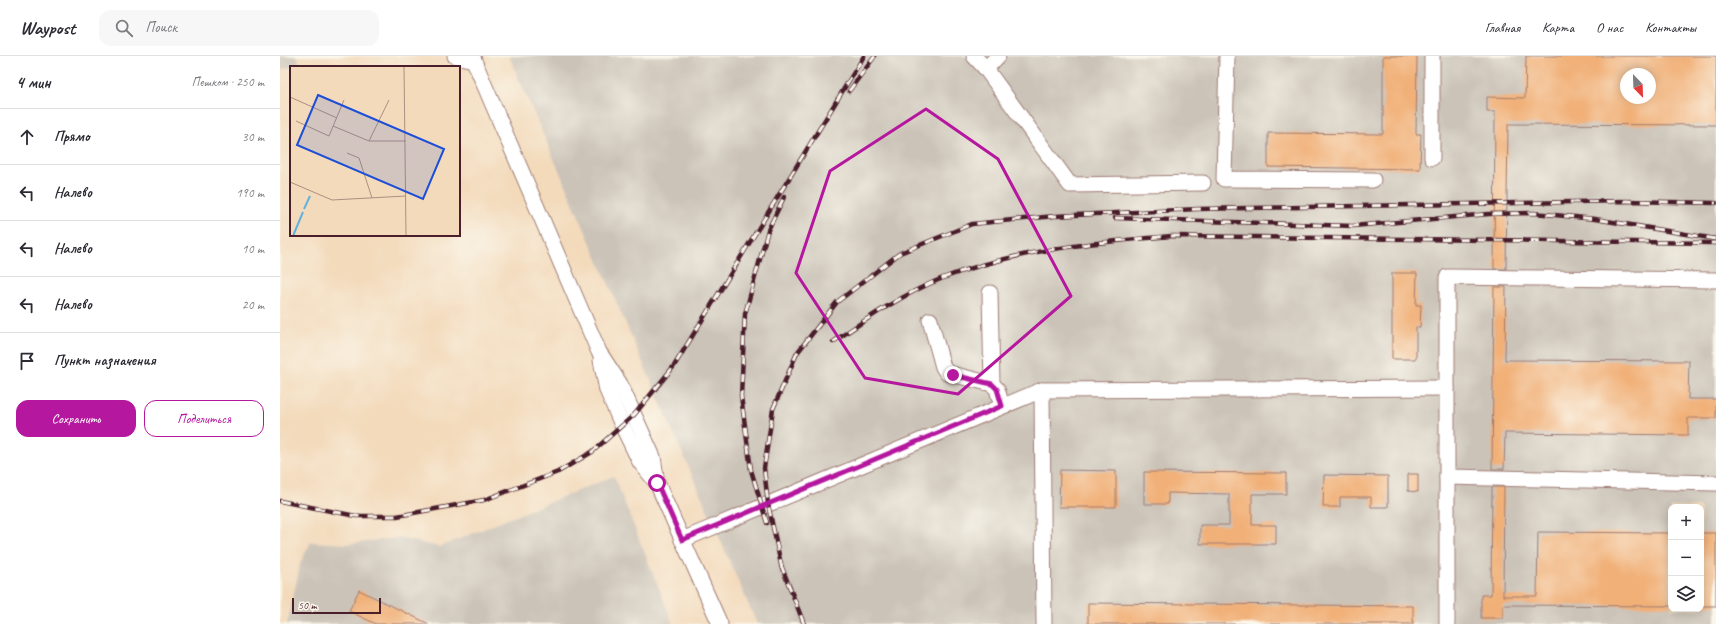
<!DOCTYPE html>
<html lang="ru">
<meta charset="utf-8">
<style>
body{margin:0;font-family:Caveat,sans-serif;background:#f7f7f7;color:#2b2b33}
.controls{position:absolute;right:12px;bottom:12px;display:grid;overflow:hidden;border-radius:8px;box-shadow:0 2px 10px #0003}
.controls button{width:36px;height:36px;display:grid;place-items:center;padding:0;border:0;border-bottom:1px solid #e1e1e2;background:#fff;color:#2b2b33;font:20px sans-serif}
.compass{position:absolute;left:1340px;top:12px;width:36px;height:36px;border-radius:50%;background:#fff;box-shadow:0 2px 10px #0003;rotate:157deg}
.scale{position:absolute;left:12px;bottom:10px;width:89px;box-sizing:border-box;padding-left:4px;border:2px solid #4a1f2b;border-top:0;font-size:11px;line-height:14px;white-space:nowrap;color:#4a1f2b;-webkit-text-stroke:3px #fbf7ec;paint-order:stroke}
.stop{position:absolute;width:12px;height:12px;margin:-9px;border:3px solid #b5179e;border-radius:50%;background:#fff}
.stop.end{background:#b5179e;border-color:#fff;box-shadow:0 1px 4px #0008}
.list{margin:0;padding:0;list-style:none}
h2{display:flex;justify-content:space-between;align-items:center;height:52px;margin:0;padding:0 16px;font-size:17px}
h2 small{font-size:13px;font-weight:400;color:#7c7c81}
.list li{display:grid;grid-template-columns:26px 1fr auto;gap:12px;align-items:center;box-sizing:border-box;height:56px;padding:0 16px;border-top:1px solid #e1e1e2}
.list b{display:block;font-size:15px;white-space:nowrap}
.list em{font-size:13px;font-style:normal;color:#7c7c81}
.actions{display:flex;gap:8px;padding:12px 16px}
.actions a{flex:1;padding:9px 0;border:1px solid #b5179e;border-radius:12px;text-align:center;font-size:14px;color:#b5179e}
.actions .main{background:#b5179e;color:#fff}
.icon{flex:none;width:22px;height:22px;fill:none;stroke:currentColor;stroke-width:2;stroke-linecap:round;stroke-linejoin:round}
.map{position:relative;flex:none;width:1436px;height:568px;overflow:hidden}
header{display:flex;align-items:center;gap:24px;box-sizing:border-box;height:56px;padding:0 20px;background:#fff;border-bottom:1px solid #e1e1e2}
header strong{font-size:19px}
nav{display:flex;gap:22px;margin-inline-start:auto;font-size:14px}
.search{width:280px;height:36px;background:#f7f7f7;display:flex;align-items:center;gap:10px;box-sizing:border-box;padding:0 14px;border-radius:12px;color:#7c7c81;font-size:15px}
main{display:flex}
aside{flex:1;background:#fff}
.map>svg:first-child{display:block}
.industrial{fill:#cbc3b8;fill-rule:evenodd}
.building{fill:#f1b078;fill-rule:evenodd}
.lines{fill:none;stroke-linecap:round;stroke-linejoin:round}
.minor-casing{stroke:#9e7c73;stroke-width:17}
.minor{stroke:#fff;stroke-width:15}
.rail-casing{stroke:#4a1f2b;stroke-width:4.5}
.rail{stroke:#fbf7ec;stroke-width:3;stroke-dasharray:9;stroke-linecap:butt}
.route{stroke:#b5179e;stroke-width:5}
.marked{fill:none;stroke:#b5179e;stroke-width:3;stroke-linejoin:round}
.inset-river{fill:none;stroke:#63b1dd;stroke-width:2}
.inset-road{fill:none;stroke:#af8f81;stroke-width:1}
.view{fill:#1d4ed8;fill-opacity:0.15;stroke:#1d4ed8;stroke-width:2}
.inset-edge{fill:none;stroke:#4a1f2b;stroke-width:2}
</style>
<header>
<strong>Waypost</strong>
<div class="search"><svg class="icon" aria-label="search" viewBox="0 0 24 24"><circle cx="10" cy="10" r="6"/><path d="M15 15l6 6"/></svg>Поиск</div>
<nav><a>Главная</a><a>Карта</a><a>О нас</a><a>Контакты</a></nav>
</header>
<main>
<aside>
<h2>4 мин<small>Пешком · 250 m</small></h2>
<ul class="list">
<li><svg class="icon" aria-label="ahead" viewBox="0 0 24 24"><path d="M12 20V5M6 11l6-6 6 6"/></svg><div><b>Прямо</b></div><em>30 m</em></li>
<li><svg class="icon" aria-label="left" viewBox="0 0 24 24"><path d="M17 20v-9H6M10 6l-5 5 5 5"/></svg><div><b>Налево</b></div><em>190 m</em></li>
<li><svg class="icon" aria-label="left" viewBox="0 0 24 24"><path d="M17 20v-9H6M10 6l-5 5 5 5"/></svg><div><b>Налево</b></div><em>10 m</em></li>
<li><svg class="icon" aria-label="left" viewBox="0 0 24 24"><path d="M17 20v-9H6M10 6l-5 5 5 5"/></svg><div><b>Налево</b></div><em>20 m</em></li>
<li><svg class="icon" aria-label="arrive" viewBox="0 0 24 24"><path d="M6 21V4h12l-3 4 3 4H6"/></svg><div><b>Пункт назначения</b></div></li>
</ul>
<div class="actions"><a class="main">Сохранить</a><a>Поделиться</a></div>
</aside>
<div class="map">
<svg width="1436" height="568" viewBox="0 0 1436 568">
<rect width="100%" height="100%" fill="#fbf7ec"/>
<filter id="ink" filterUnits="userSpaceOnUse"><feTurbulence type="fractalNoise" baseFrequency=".025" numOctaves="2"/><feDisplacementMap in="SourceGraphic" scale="8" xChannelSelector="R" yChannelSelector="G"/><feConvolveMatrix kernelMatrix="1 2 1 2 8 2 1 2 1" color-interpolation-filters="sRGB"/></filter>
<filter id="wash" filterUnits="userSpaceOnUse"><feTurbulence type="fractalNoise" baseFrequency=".012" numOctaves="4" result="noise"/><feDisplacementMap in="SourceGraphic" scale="16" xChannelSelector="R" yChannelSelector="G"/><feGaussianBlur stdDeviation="0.9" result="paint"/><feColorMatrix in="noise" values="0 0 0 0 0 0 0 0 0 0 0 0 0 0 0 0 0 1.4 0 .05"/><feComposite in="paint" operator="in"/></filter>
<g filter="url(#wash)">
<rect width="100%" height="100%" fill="#f3dabb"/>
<!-- industrial -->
<g class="industrial">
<path d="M0 0H17L20 9 0 14Z"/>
<path d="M229 0H1436V568H477ZM1346 18H1370V42H1346ZM1391 451H1421V553H1391Z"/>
<path d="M334 420 393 568H7L21 505 31 486 68 488 119 482 159 491Z"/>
</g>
<g id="blocks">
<!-- building -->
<g class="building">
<path d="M1103 0H1137L1136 78H1141L1140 113 988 111V77L1103 78Z"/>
<path d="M1246 0H1436V69L1228 68 1226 213H1214L1215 56H1207V41L1245 42ZM1346 18H1370V42H1346Z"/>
<path d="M1112 217H1137L1136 249H1141L1140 271H1136V303H1112Z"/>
<path d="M1214 231H1226L1225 304 1409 305 1408 343H1436V362H1408V379L1225 377 1224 413H1212Z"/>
<path d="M780 414 836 415V451H779Z"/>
<path d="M864 416 1006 417V438H972V469H996V488H920V469H949V438L888 437V448H864Z"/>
<path d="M1128 418H1138V436L1128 435Z"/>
<path d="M1044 419 1108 420V451H1091V441H1060V451H1043Z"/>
<path d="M1212 431H1224L1223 540H1257L1258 476 1391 477V550L1223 549V562H1201V539H1211Z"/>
<rect x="1421" y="477" width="15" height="73"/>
<path d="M79 534 149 568H96L69 555Z"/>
<path d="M808 547 1133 550V568H808Z"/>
</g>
</g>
</g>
<g filter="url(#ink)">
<use href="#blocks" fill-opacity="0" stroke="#9e7c73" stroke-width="1"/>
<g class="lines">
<defs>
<g id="minor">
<path d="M175 0 194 4"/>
<path d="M192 0 319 296 340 328 373 401 377 427"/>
<path d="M694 0 706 13 790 129 923 127"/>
<path d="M947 0 944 123 1093 124"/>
<path d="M706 13 718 0"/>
<path d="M1152 102V0"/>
<path d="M710 237 712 328"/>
<path d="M650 264 663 311 667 317 712 328 717 333 722 350"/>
<path d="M321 304 327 334 342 369 360 406 377 427 440 568"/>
<path d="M762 334 764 568"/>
<path d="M1167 421 1436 427"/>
<path d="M402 484 762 334 1167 332"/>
<path d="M1167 568V221L1436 224"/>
</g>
</defs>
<!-- minor casing -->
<use href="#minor" class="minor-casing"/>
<!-- minor -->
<use href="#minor" class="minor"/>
<defs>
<g id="rail">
<path d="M569 35 595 0"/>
<path d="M835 162 1073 170 1209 158 1254 157 1315 163 1436 183"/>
<path d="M553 286C588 262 623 238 663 222 736 194 814 186 892 180L1436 187"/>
<path d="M0 445 76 460H117L204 444 278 416 312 396 354 359 394 310 584 0"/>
<path d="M487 467 471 414 461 340 465 258 488 174 504 141"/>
<path d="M501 509 524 568"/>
<path d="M502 513 488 448 484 412 493 353 517 297 557 246 620 197 692 168 775 160 918 153 1347 145 1436 147"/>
</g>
</defs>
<!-- rail casing -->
<use href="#rail" class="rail-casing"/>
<!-- rail -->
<use href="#rail" class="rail"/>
</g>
</g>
<g class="lines" filter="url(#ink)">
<!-- route -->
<path class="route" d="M377 427 402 484 722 350 717 333 712 328 673 319"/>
</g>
<!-- marked area -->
<path class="marked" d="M646 53 718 103 791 240 678 338 585 322 516 217 550 115Z"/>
<!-- overview -->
<g transform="translate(10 10)">
<rect width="170" height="170" fill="#f3dabb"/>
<path class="inset-river" d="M14 143 20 130M3 170 13 146"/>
<path class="inset-road" d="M114 0 116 170M0 31 47 52M6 55 39 70 54 34M43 60 79 75H116M79 75 99 34M57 87 69 92 82 132M0 116 42 134 116 130"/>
<path class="view" d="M28 29 154 83 133 133 7 79Z"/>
<rect width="170" height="170" class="inset-edge"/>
</g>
</svg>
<div class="controls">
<button>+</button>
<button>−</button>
<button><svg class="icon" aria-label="layers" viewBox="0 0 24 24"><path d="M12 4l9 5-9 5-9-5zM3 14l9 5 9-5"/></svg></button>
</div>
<svg class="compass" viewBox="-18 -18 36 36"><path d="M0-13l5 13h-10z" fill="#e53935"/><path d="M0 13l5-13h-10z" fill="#7c7c81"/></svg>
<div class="scale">50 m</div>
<div class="stop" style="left:377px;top:427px"></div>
<div class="stop end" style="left:673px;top:319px"></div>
</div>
</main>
